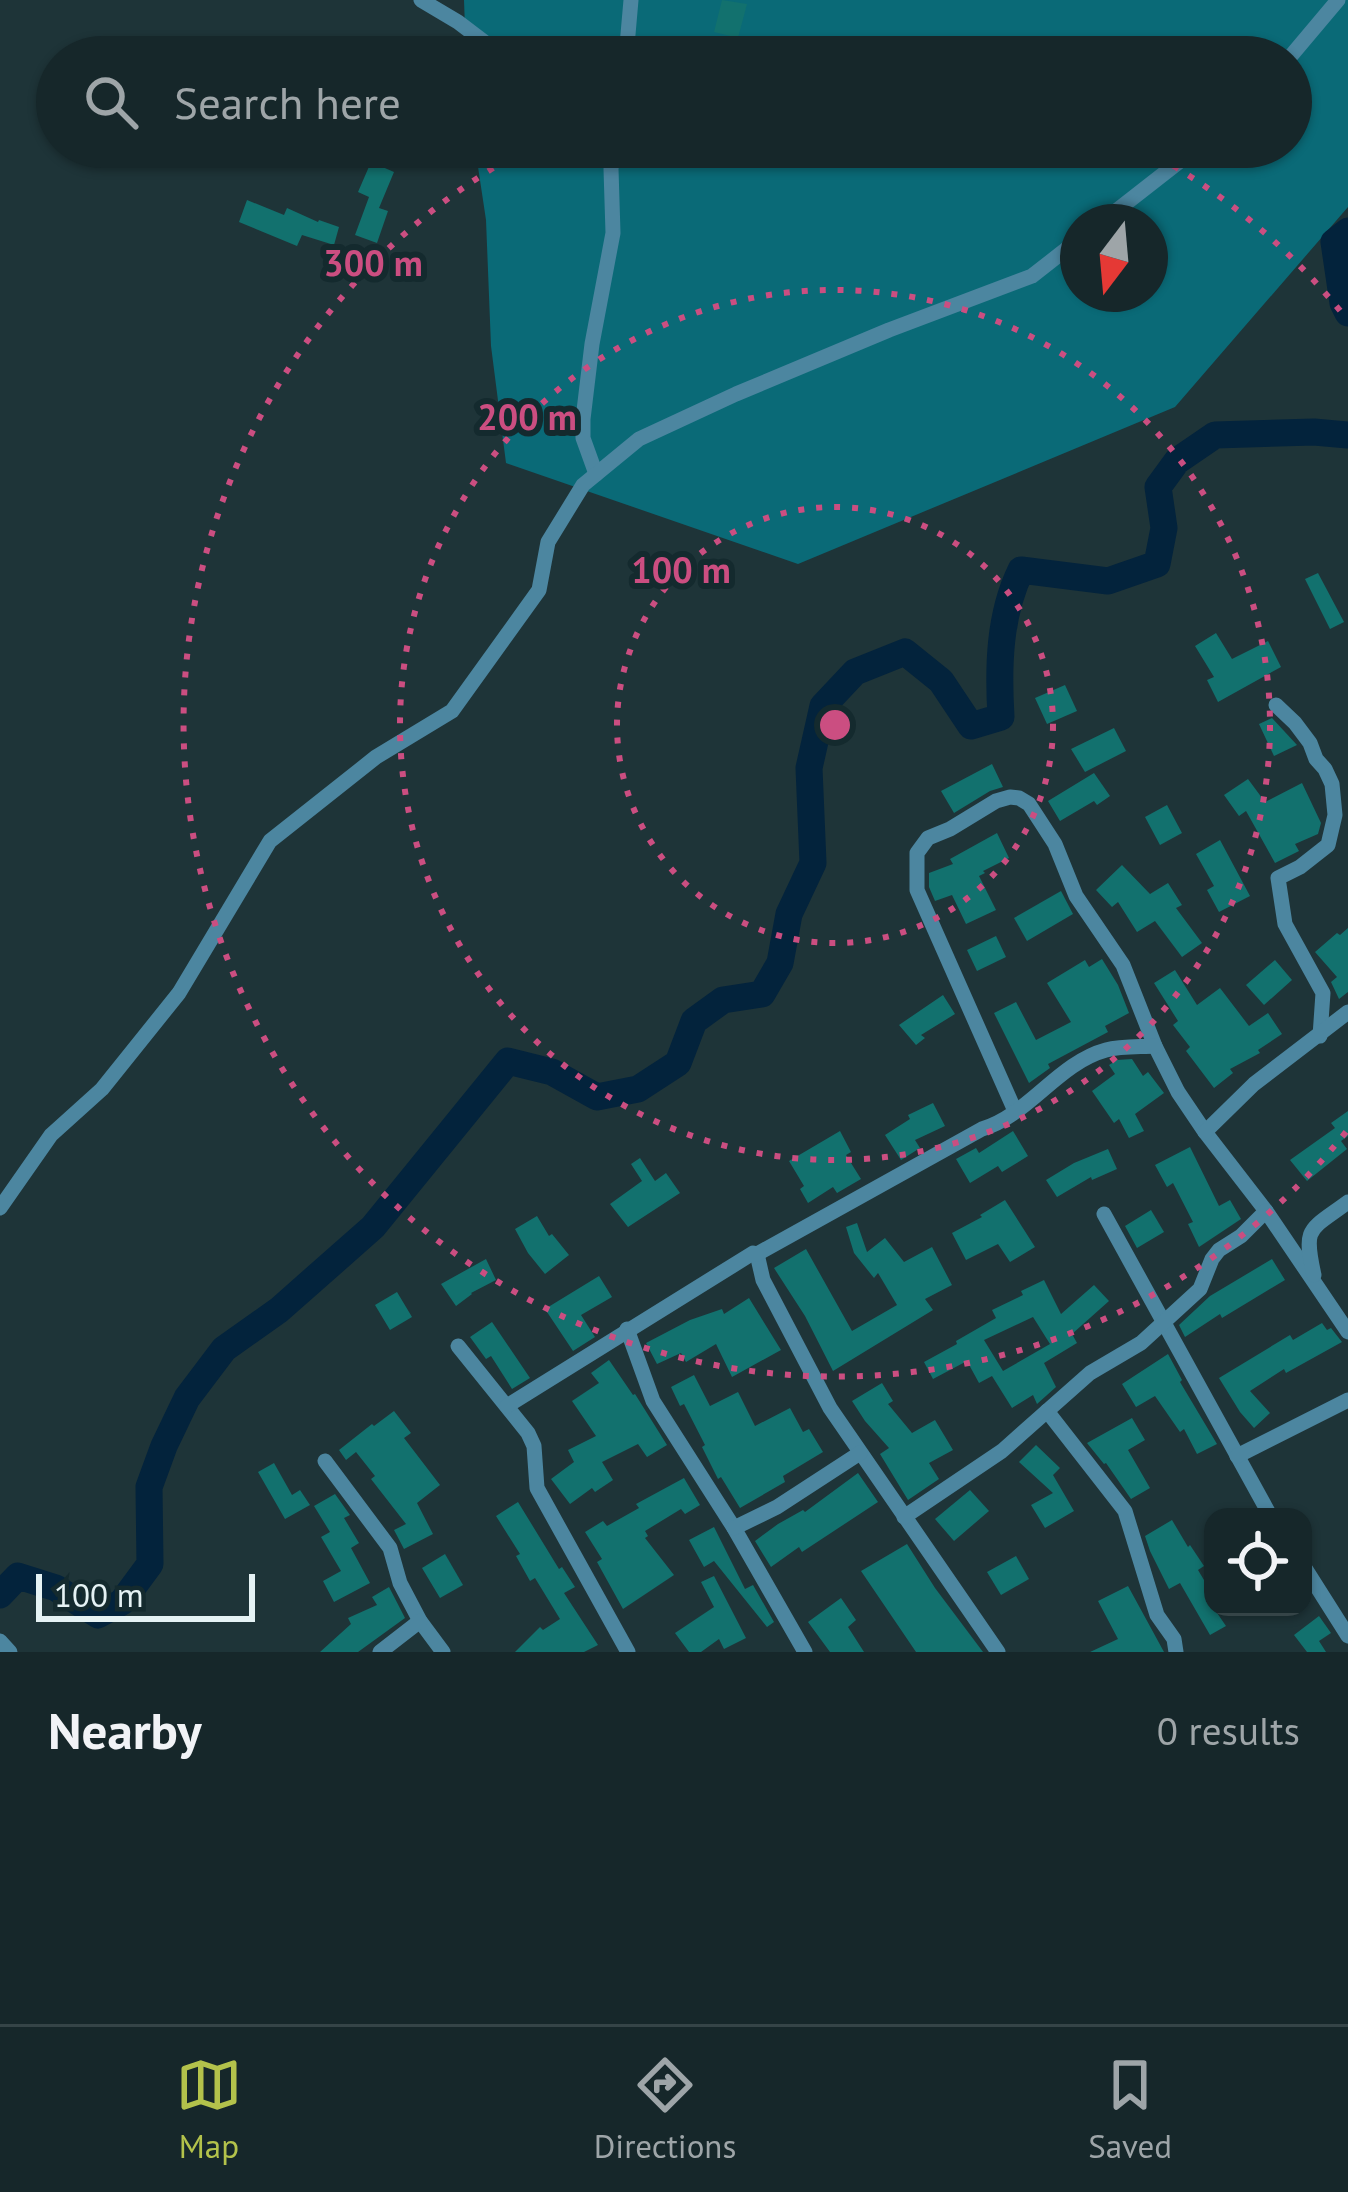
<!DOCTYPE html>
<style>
body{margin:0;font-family:"PT Sans",sans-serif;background:#1f2f32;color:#f1f3f6}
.controls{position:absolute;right:36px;bottom:36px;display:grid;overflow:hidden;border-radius:24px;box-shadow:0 3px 9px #0004}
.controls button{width:108px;height:108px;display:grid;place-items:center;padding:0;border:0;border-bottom:3px solid #354447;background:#16272a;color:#f1f3f6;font:60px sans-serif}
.compass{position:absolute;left:1060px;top:204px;width:108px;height:108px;border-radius:50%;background:#16272a;box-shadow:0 3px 9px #0004;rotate:196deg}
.scale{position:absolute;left:36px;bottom:30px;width:219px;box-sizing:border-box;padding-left:12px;border:6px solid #e5f2f4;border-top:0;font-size:33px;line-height:42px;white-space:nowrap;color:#e5f2f4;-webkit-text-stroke:9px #142a2e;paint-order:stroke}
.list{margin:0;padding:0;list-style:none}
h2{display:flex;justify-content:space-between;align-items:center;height:156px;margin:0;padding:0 48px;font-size:51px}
h2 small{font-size:39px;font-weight:400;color:#9ea5a8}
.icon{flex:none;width:66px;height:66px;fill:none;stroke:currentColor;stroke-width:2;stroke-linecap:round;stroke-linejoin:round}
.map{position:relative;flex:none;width:1348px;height:1652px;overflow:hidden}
.search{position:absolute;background:#16272a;box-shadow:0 3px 9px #0004;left:36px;right:36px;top:36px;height:132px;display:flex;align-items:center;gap:30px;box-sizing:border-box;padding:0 42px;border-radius:66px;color:#9ea5a8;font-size:45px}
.sheet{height:372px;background:#16272a}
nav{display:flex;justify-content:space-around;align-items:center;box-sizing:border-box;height:168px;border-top:3px solid #354447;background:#16272a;font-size:33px;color:#9ea5a8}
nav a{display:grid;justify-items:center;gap:6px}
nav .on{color:#b3c24b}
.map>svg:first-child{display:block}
.forest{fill:#0a6a77;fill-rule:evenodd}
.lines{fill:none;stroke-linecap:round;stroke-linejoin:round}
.river{stroke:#03233c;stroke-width:27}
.building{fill:#12716e;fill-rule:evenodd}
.minor{stroke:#4c86a0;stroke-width:15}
.ring{fill:none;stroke:#cb4e81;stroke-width:6;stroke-dasharray:6 12}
.centre{fill:#cb4e81;stroke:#142a2e;stroke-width:6}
.ring-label{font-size:36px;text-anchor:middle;font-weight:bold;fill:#cb4e81;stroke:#142a2e;stroke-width:12;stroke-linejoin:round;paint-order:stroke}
</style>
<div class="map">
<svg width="1348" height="1652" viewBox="0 0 1348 1652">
<rect width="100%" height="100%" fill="#1e3438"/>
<!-- forest -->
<path class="forest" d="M464 0H1348V207L1175 407 798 564 506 463 491 346 486 220 475 147H1291V57H466ZM1078 222H1150V294H1078Z"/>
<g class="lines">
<!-- river -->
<g class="river">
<path d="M1348 231 1334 242 1343 303 1348 313"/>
<path d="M0 1595 18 1576 56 1588 98 1615 122 1602 150 1564 149 1487 164 1446 187 1398 224 1349 279 1310 373 1227 508 1061 552 1072 597 1097 638 1089 678 1063 694 1021 723 1000 762 994 780 963 789 914 813 863 809 768 823 706 855 672 905 652 941 681 971 726 1001 717C998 667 999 615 1021 570L1108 581 1157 564 1164 528 1158 487 1177 461 1215 435 1314 432 1348 435"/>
</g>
</g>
<!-- building -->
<g class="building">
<path d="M722 0 747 4 738 38 714 32Z"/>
<path d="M371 162 394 172 379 208 388 211 377 243 355 235 369 197 358 192Z"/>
<path d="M247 200 284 215 287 208 318 222 319 220 339 227 334 245 302 235 297 246 239 222Z"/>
<path d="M1318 573 1344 622 1330 629 1305 579Z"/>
<path d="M1216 633 1232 659 1268 641 1281 667 1218 702 1207 680 1214 677 1195 646Z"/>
<path d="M1065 685 1077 711 1047 724 1035 698Z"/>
<path d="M1272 718 1297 745 1274 756 1259 724Z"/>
<path d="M1114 728 1126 751 1085 772 1071 749Z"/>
<path d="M992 764 1003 787 990 791 954 813 941 791Z"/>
<path d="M1094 773 1110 796 1097 805 1094 801 1060 821 1048 801Z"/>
<path d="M1248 779 1265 802 1302 783 1321 823 1318 834 1295 844 1299 851 1275 863 1246 811 1239 816 1224 795Z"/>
<path d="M1167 805 1182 833 1160 845 1145 817Z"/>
<path d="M997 833 1009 858 983 871 985 873 979 876 996 910 966 924 952 895 935 901 929 887V873L953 864 950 859Z"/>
<path d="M1220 840 1250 896 1219 912 1207 890 1214 886 1196 854Z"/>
<path d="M1122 865 1150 894 1168 883 1182 905 1176 908 1202 943 1182 957 1155 921 1137 932 1118 902 1112 907 1096 890Z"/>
<path d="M1061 891 1073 914 1027 941 1014 918Z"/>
<path d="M1348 928V992L1339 999 1331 982 1337 977 1315 952 1337 933 1340 935Z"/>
<path d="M996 936 1006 957 977 971 967 950Z"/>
<path d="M1102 959 1118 985 1129 1013 1105 1026 1108 1032 1048 1064 1050 1068 1029 1083 994 1013 1016 1002 1036 1040 1071 1022 1047 983 1085 960 1089 967Z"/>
<path d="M1275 960 1292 980 1264 1005 1246 985Z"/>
<path d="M1175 970 1197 1005 1220 988 1249 1026 1268 1013 1282 1034 1258 1050 1260 1053 1230 1069 1233 1073 1214 1088 1186 1051 1190 1047 1173 1025 1178 1021 1154 983Z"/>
<path d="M943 995 955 1014 921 1035 925 1038 916 1045 899 1025Z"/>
<path d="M1132 1059 1143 1076 1148 1072 1164 1093 1135 1114 1144 1131 1129 1138 1119 1119 1114 1123 1092 1091 1115 1074 1109 1065 1117 1060Z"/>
<path d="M933 1103 945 1126 915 1140 920 1148 901 1160 885 1135 910 1119 908 1115Z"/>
<path d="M1348 1111V1136L1341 1141 1347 1149 1307 1181 1290 1160 1335 1128 1331 1123Z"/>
<path d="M840 1131 851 1152 846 1155 861 1179 837 1193 833 1187 808 1203 800 1189 804 1186 789 1161Z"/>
<path d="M1013 1131 1028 1156 1002 1172 998 1166 970 1183 956 1159 976 1148 979 1153Z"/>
<path d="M1190 1147 1219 1206 1230 1200 1241 1219 1199 1247 1188 1224 1193 1222 1173 1183 1167 1187 1155 1165Z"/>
<path d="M1108 1149 1117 1169 1092 1180 1091 1177 1057 1197 1046 1180 1074 1163Z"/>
<path d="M640 1158 655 1181 666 1173 680 1193 628 1227 610 1204 642 1181 631 1164Z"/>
<path d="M1005 1200 1035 1247 1010 1262 998 1244 966 1260 952 1233 982 1217 980 1215Z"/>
<path d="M1151 1210 1164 1232 1137 1248 1125 1226Z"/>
<path d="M537 1216 549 1236 552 1234 569 1255 545 1274 528 1253 515 1229Z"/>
<path d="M857 1223 867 1252 885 1238 904 1262 932 1247 952 1285 925 1299 933 1310 833 1371 805 1316 774 1268 806 1249 852 1331 897 1305 878 1273 874 1278 854 1253 846 1227Z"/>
<path d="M486 1259 496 1280 471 1293 472 1294 456 1306 441 1284Z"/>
<path d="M1272 1259 1285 1280 1222 1318 1220 1314 1185 1337 1179 1325 1210 1296Z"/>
<path d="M599 1276 612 1297 581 1315 595 1337 573 1351 545 1309Z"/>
<path d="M1044 1280 1061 1314 1094 1285 1109 1301 1072 1334 1077 1343 1044 1363 1056 1387 1037 1404 1033 1395 1012 1408 992 1376 979 1383 967 1361 933 1379 924 1362 957 1344 956 1341 996 1318 992 1310 1023 1295 1021 1291ZM1033 1317 1050 1344 1003 1371 984 1340Z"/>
<path d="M397 1292 412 1317 390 1330 375 1305Z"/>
<path d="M749 1298 781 1350 732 1377 716 1344 686 1362 681 1353 657 1364 646 1343 690 1320 722 1309 724 1314Z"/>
<path d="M492 1322 530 1378 512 1389 491 1356 486 1359 470 1337Z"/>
<path d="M1322 1323 1327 1330 1331 1328 1342 1342 1286 1373 1284 1369 1250 1391 1270 1413 1254 1428 1240 1412 1219 1378 1290 1335 1293 1340Z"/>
<path d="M1168 1354 1182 1380 1180 1382 1217 1444 1197 1454 1184 1429 1180 1432 1155 1396 1136 1407 1122 1384Z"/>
<path d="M609 1360 633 1395 635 1394 667 1445 647 1457 638 1444 602 1462 613 1480 595 1492 592 1488 570 1504 551 1479 574 1462 568 1450 596 1436 572 1401 599 1383 591 1373Z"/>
<path d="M694 1375 710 1406 738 1392 755 1426 790 1408 803 1432 809 1429 823 1452 783 1476 785 1482 740 1508 721 1477 718 1479 702 1447 705 1445 684 1404 680 1406 671 1387Z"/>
<path d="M882 1383 893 1401 888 1404 912 1433 935 1420 953 1450 929 1463 939 1479 908 1500 880 1454 889 1448 865 1421 852 1401Z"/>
<path d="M394 1411 411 1433 404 1438 440 1485 417 1503 433 1534 404 1549 394 1530 406 1524 371 1479 375 1476 356 1452 346 1460 339 1450 372 1424 374 1426Z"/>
<path d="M1132 1418 1145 1440 1128 1450 1150 1488 1131 1499 1106 1463 1104 1464 1087 1443Z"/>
<path d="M1036 1445 1060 1468 1053 1475 1074 1511 1045 1528 1031 1505 1053 1493 1019 1462Z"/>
<path d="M274 1463 292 1495 300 1490 310 1505 285 1519 258 1472Z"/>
<path d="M858 1473 878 1502 802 1552 799 1547 771 1567 755 1541 778 1524 803 1510 805 1512Z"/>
<path d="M684 1478 700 1505 685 1514 681 1509 645 1531 648 1536 645 1538 674 1575 623 1609 597 1562 602 1559 585 1532 603 1521 607 1526 639 1508 636 1504Z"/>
<path d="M970 1490 989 1511 954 1541 935 1519Z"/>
<path d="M335 1494 350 1515 344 1518 359 1543 351 1548 370 1583 334 1602 323 1581 341 1571 321 1537 330 1532 314 1506Z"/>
<path d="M518 1502 559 1569 562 1567 575 1587 564 1593 598 1645 584 1652H515L540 1627 543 1630 560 1619 535 1578 530 1581 516 1556 520 1554 496 1516Z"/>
<path d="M1172 1520 1188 1547 1190 1545 1204 1566 1198 1570 1213 1595V1607L1226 1626 1210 1635 1180 1583 1169 1589 1150 1551 1145 1536Z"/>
<path d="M714 1527 745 1589 753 1585 774 1622 767 1627 714 1561 704 1567 689 1540Z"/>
<path d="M907 1544 935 1588 983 1652H916L861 1571Z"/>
<path d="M445 1554 463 1585 440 1598 422 1568Z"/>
<path d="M1016 1556 1029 1579 1001 1595 987 1572Z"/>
<path d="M714 1576 746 1638 724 1649 719 1639 701 1652H689L675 1633 714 1607 701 1582Z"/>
<path d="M1128 1586 1164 1652H1090L1118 1639 1098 1601Z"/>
<path d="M389 1587 405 1618 358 1652H320L351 1624 348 1618 377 1605 372 1597Z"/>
<path d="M841 1598 856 1620 848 1627 864 1652H830L808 1622Z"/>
<path d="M1319 1616 1331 1633 1319 1641 1326 1652H1307L1294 1635Z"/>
</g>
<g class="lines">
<!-- minor -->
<g class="minor">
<path d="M421 0 458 22 504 57"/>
<path d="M626 57 631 0"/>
<path d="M1290 57 1338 0"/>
<path d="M1102 222 1198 147"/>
<path d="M596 474 583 438V419L592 344 613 233 611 169 614 147"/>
<path d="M1276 705 1295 723 1310 743 1316 759 1325 769 1332 784 1335 815 1328 845 1300 867 1278 878 1285 924 1323 993 1320 1036"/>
<path d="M1015 1111 917 890V853L928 838 950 829 996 801 1010 797 1019 798 1029 804 1055 844 1076 896 1123 965 1155 1046 1178 1092 1205 1132 1266 1211 1348 1332"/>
<path d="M1205 1132 1254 1084 1348 1012"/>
<path d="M0 1208 51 1135 102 1089 179 993 270 841 376 757 452 711 539 590 548 542 583 485 639 439 736 394 889 330 1032 276 1078 240"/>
<path d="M1104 1214 1271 1517"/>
<path d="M757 1254 763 1280 830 1408 998 1652"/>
<path d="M1314 1275C1303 1226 1309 1231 1348 1202"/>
<path d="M627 1329 653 1401 734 1528 805 1652"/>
<path d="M458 1346 528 1433 534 1446 537 1488 628 1652"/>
<path d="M507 1406 753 1253 757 1254 982 1129C1029 1115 1058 1063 1106 1050 1121 1046 1139 1047 1155 1046"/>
<path d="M1047 1411 1125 1511 1157 1615 1174 1639 1176 1652"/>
<path d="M1237 1456 1348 1400"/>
<path d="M325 1461 390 1548 400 1583 420 1621 443 1652"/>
<path d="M904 1517 1002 1451 1090 1373 1141 1343 1200 1289 1212 1259 1219 1250 1241 1236 1266 1211"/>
<path d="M734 1528 777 1507 860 1453"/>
<path d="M1303 1565 1348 1636"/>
<path d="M0 1641 10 1652"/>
<path d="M380 1652 420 1621"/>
</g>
</g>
<!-- distance rings -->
<g class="ring">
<circle cx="835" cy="725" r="218"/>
<circle cx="835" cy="725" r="435"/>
<path d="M1346 1132A653 653 0 1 1 528 148M1142 148A653 653 0 0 1 1346 318"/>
</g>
<circle cx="835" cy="725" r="18" class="centre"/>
<g class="ring-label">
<text x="373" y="276">300 m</text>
<text x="527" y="430">200 m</text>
<text x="681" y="583">100 m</text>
</g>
</svg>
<div class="controls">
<button><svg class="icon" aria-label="locate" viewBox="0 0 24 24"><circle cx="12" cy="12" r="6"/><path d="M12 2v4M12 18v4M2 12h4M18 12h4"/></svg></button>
</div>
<svg class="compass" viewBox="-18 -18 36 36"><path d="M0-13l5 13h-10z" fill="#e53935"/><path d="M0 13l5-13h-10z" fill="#9ea5a8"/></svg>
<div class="scale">100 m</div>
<div class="search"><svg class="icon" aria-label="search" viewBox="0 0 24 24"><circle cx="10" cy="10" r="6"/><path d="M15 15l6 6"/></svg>Search here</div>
</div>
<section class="sheet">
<h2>Nearby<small>0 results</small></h2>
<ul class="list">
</ul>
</section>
<nav>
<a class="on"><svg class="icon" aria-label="map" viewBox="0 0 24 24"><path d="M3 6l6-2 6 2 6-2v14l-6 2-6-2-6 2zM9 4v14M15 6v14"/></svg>Map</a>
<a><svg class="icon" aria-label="directions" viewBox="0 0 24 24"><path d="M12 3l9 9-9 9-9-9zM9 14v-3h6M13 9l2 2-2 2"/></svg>Directions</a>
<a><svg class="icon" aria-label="saved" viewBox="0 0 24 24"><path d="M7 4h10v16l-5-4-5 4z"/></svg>Saved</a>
</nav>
